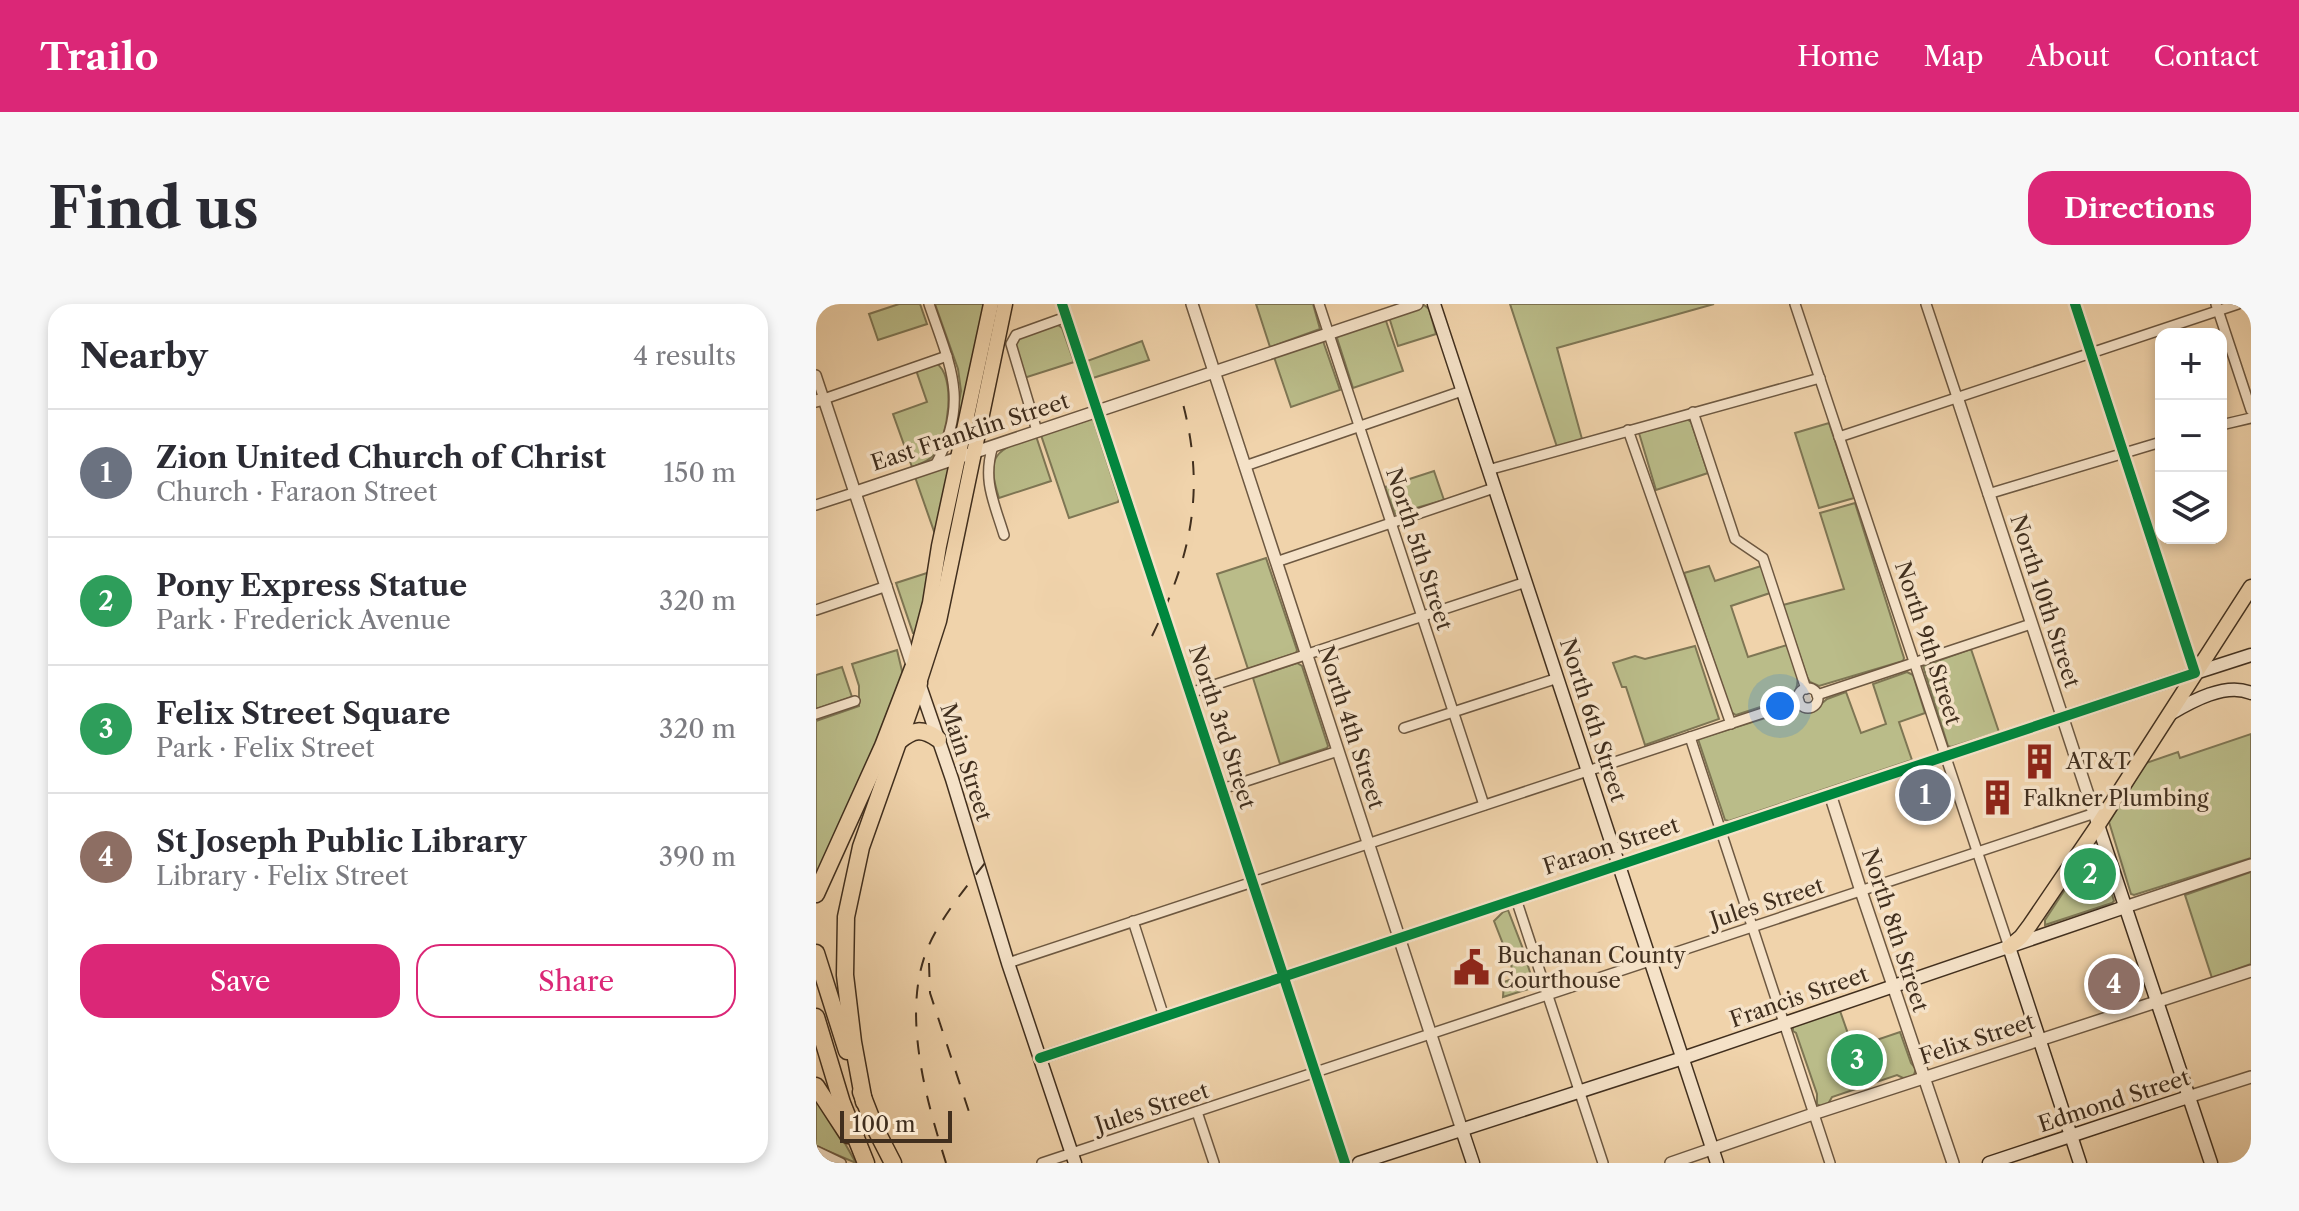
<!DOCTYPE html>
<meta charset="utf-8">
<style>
body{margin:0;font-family:"Libre Caslon Text",serif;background:#f7f7f7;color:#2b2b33}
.controls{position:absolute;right:24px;top:24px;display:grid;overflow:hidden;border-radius:16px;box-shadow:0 4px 12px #0003}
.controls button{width:72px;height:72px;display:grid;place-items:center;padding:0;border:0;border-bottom:2px solid #e1e1e2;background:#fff;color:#2b2b33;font:40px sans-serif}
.scale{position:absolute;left:24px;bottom:20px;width:112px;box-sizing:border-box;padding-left:8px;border:4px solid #412f1e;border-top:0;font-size:22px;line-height:28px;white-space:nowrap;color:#412f1e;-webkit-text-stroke:6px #f5e2c8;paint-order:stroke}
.you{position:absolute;left:964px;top:402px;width:28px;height:28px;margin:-20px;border:6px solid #fff;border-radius:50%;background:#1a73e8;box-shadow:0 0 0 12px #1a73e833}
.badge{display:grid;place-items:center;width:52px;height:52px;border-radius:50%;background:#db2777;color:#fff;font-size:26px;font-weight:700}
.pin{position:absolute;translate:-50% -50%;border:4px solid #fff;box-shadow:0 2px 8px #0006}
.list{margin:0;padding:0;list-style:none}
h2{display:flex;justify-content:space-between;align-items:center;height:104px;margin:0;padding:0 32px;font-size:34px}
h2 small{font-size:26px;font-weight:400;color:#7c7c81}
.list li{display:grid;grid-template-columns:52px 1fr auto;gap:24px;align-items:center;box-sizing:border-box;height:128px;padding:0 32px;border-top:2px solid #e1e1e2}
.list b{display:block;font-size:30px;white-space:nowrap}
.list p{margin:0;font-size:26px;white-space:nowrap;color:#7c7c81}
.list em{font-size:26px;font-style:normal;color:#7c7c81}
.actions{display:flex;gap:16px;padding:24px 32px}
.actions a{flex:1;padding:18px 0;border:2px solid #db2777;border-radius:24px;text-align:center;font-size:28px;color:#db2777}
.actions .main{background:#db2777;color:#fff}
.icon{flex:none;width:44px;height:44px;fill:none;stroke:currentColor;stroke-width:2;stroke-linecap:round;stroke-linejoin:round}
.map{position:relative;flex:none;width:1435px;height:859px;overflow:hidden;border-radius:24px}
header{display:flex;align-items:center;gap:48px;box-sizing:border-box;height:112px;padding:0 40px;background:#db2777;color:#fff}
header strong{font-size:38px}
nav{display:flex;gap:44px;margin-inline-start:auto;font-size:28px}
.intro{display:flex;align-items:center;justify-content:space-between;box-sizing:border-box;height:192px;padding:0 48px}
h1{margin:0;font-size:56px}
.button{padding:20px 36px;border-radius:24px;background:#db2777;color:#fff;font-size:28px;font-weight:700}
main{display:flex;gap:48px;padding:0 48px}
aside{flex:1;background:#fff;border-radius:24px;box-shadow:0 4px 12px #0003}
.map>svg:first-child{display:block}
.green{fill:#babc89;stroke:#7e7654;stroke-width:2}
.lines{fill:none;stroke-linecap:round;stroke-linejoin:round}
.minor-casing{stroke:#6d5841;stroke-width:12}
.tertiary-casing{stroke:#6d5841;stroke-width:14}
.secondary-casing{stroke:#412f1e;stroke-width:15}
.primary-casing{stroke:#412f1e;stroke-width:17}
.motorway-casing{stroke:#412f1e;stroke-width:19}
.minor{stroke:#f5e2c8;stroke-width:9}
.tertiary{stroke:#f5e2c8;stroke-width:11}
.secondary{stroke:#f5e2c8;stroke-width:12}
.primary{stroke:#f0d3ab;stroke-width:14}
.motorway{stroke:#f0d3ab;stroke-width:16}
.rail{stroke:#412f1e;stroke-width:2;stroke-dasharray:14 14;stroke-linecap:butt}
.cycleway-casing{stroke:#f5e2c8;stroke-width:15}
.cycleway{stroke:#00873e;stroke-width:10}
.labels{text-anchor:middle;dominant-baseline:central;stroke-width:7;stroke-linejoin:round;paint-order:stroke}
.street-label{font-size:22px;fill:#412f1e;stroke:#f5e2c8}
.poi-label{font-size:22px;fill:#412f1e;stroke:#f5e2c8;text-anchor:start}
</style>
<header>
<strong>Trailo</strong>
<nav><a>Home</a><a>Map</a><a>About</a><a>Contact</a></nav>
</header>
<div class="intro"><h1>Find us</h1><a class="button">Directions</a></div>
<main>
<aside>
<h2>Nearby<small>4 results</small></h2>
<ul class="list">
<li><span class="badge" style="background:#6b7280">1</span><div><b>Zion United Church of Christ</b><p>Church · Faraon Street</p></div><em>150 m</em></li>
<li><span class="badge" style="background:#2e9e5b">2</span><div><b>Pony Express Statue</b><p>Park · Frederick Avenue</p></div><em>320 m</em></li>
<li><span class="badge" style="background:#2e9e5b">3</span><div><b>Felix Street Square</b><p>Park · Felix Street</p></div><em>320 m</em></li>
<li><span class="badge" style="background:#8d6e63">4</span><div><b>St Joseph Public Library</b><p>Library · Felix Street</p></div><em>390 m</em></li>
</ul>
<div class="actions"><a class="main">Save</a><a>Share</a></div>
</aside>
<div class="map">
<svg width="1435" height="859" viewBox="0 0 1435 859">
<rect width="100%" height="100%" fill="#f0d3ab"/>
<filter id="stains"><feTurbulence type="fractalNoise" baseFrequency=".0025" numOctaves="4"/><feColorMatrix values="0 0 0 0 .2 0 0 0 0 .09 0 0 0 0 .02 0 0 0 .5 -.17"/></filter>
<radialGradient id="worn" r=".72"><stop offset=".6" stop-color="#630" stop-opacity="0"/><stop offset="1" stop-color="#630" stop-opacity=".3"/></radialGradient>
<!-- green -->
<g class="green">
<path d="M83 0H104L111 20 62 36 53 10Z"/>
<path d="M119 0H169L140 144 134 145 145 87 142 65Z"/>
<path d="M440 0H497L504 25 454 43Z"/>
<path d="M694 0H898L741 44 766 135 741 143Z"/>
<path d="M608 1 613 5 620 30 582 42 573 13Z"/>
<path d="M569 14 587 67 537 84 521 34V31Z"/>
<path d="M241 20 246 24 258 58 208 74 199 38 203 33Z"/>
<path d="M326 37 333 56 277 74 271 57Z"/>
<path d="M507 37 524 86 475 103 458 53Z"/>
<path d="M120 59C141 72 132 134 118 151 112 158 104 160 96 163L77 110 111 98 100 66Z"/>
<path d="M274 114 277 115 303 195 302 198 253 214 225 131Z"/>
<path d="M871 115 875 118 892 169 840 186 823 129Z"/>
<path d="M1013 119 1038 194 1003 204 979 129Z"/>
<path d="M220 132 235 177 183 194C169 150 180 146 220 132Z"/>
<path d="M132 162 135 163 120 233 99 173Z"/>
<path d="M618 167 628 196 579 210 569 183Z"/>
<path d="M1039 199 1088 354 1087 357 1003 382 994 378 991 373 967 301 1028 285 1004 209Z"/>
<path d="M450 254 481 346 480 349 432 365 401 270Z"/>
<path d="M893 262 899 277 945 262 954 289 915 302 932 353 971 341C977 358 989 378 975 393L920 411 915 408 868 269Z"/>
<path d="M114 268 101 324 99 329H97L80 279Z"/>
<path d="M879 342 903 415 829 441 810 383H806L797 359 819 352 829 355Z"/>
<path d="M1155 345 1183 428 1135 443 1132 442 1107 362Z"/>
<path d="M81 346 87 371 61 440 2 567 0 566V417L43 402V382L36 360Z"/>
<path d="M481 359 486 362 512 442 511 444 464 460 437 374Z"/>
<path d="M26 363 36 393 0 405V371Z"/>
<path d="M1091 368 1097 371 1109 409 1083 418 1096 456 913 517 909 516 882 435 975 406H998L1011 395 1030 388 1045 429 1070 420 1057 380Z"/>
<path d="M1435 430V554L1318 591 1315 590 1293 518 1330 459 1362 448 1364 454Z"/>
<path d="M1277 543 1282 546 1298 597 1296 599 1229 621V616Z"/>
<path d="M1435 568V660L1396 674 1369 591Z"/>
<path d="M692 606 707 645 695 649 693 644 689 645 678 617 687 608Z"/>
<path d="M708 650 719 683 687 693 688 678 699 674 695 661 699 659 697 653Z"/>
<path d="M1023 704 1037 744 1084 728 1095 759 1100 765 1097 773 1087 774 1081 771 1016 793 1012 800 1006 803 1001 800V790L980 729 977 727V721Z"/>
<path d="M0 788 40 859 0 842Z"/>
</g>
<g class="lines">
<defs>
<g id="minor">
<path d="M113 0C134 62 154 97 120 160"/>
<path d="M246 0 529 859"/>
<path d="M503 0 668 501"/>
<path d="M979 0 1193 643"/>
<path d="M1110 0 1141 93"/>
<path d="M1259 0 1379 369"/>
<path d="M1400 0 1435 106"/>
<path d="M0 71 8 95 131 52"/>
<path d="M877 108 919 235 947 254 990 385"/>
<path d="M1405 121 1435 114"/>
<path d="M812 126 915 420"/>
<path d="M221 127 195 40 200 31 250 13"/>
<path d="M1023 133 1422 0"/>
<path d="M177 142C166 176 178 198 188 231"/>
<path d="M429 162 646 87"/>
<path d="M672 166 1004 74"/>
<path d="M1172 190 1345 138"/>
<path d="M0 201 40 188"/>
<path d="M460 258 678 184"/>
<path d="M0 306 71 282"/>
<circle cx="992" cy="394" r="10"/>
<path d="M374 389 710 278"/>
<path d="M1001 391 1215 320"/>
<path d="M0 410 39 397"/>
<path d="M588 424 742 374"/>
<path d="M874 433 1014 859"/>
<path d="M406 485 522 447"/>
<path d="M700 595 787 859"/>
<path d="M317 617 348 713"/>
<path d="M192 659 983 397"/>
<path d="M381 808 398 859"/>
<path d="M0 847 25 859"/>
<path d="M226 859 1282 508"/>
</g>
<g id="tertiary">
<path d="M376 0 646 826"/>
<path d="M1141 93 1282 521"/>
<path d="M0 97 8 95 97 364"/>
<path d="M40 188 601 0"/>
<path d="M1014 490 1045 587 1137 859"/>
<path d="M1309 603 1435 561"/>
<path d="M224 754 1379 369"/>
<path d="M1372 793 1435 773"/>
<path d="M855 859 997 810 1435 667"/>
</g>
<g id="secondary">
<path d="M618 0 901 859"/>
<path d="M1379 369 1435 351"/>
<path d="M103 379 136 475 192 659 259 859"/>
<path d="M1354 410C1376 397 1410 378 1435 389"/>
<path d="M1282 521 1395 859"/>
<path d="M1193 643 1264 859"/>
<path d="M646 826 657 859"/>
<path d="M543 859 867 754 1309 603"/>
<path d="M1173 859 1372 793"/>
</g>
<g id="primary">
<path d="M97 364 114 299 123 242 175 0"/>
<path d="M103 379 123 317 189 0"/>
<path d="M1193 643 1205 633 1214 621 1282 521 1435 283"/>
</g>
<g id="motorway">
<path d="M83 437C98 425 106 424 122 435"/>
<path d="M0 590 67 442 97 364"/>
<path d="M0 649 31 747"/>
<path d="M0 713 26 799 50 859"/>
<path d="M0 782 32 831"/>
<path d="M45 788 59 824 77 859"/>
<path d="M48 798 37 738 29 671 30 613 45 543 103 379"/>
</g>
</defs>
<!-- minor casing -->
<use href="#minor" class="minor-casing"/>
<!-- tertiary casing -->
<use href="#tertiary" class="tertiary-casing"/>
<!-- secondary casing -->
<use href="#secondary" class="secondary-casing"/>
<!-- primary casing -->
<use href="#primary" class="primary-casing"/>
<!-- motorway casing -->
<use href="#motorway" class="motorway-casing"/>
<!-- minor -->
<use href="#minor" class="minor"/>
<!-- tertiary -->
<use href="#tertiary" class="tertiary"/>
<!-- secondary -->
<use href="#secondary" class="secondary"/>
<!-- primary -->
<use href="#primary" class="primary"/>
<!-- motorway -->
<use href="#motorway" class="motorway"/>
<!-- rail -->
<g class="rail">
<path d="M336 332C376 250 390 186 366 96"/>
<path d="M113 659 114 689 156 817"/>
<path d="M130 859C110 795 84 706 113 641 127 610 155 577 176 550"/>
</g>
<defs>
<g id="cycleway">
<path d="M246 0 529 859"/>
<path d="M224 754 1379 369 1259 0"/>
</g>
</defs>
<!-- cycleway casing -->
<use href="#cycleway" class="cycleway-casing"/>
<!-- cycleway -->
<use href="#cycleway" class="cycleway"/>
</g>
<!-- icons -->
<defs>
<symbol id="building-bare" viewBox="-9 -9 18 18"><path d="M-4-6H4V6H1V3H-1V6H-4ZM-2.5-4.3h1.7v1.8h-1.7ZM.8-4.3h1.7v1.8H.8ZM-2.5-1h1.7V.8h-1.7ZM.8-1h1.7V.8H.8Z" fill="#8f2418" stroke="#f5e2c8" stroke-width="2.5" paint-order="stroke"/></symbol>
<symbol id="civic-bare" viewBox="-9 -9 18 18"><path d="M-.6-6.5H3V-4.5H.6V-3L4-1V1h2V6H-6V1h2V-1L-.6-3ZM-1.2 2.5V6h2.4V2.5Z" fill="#8f2418" stroke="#f5e2c8" stroke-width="2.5" paint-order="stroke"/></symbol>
</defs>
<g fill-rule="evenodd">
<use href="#building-bare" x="1198" y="432" width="51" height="51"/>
<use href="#building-bare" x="1156" y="468" width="51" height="51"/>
<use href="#civic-bare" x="630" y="638" width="51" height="51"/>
</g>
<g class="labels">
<!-- street labels -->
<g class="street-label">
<text transform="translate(154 128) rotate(-18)">East Franklin Street</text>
<text transform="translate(603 245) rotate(72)">North 5th Street</text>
<text transform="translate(1229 297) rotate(72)">North 10th Street</text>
<text transform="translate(1112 339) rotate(72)">North 9th Street</text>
<text transform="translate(777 416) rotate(72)">North 6th Street</text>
<text transform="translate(406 423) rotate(72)">North 3rd Street</text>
<text transform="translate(535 423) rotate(72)">North 4th Street</text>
<text transform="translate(150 458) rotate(72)">Main Street</text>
<text transform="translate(795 542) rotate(-18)">Faraon Street</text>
<text transform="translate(951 599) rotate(-18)">Jules Street</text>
<text transform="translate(1079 626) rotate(72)">North 8th Street</text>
<text transform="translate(983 693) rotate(-19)">Francis Street</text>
<text transform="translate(1161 735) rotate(-18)">Felix Street</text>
<text transform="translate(1298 797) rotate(-18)">Edmond Street</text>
<text transform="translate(336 804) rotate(-18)">Jules Street</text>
</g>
<!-- poi labels -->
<g class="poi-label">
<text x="1250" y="457">AT&amp;T</text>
<text x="1207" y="494">Falkner Plumbing</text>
<text x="681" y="651">Buchanan County<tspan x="681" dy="25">Courthouse</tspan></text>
</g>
</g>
<rect width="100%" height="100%" filter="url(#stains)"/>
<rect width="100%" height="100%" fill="url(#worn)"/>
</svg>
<div class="controls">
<button>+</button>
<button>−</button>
<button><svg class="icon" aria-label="layers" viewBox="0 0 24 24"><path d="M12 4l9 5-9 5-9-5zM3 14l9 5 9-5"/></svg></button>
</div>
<div class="scale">100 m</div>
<div class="you"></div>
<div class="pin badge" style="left:1109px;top:491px;background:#6b7280">1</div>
<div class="pin badge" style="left:1274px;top:570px;background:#2e9e5b">2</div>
<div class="pin badge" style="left:1041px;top:756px;background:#2e9e5b">3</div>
<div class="pin badge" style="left:1298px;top:680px;background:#8d6e63">4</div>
</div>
</main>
